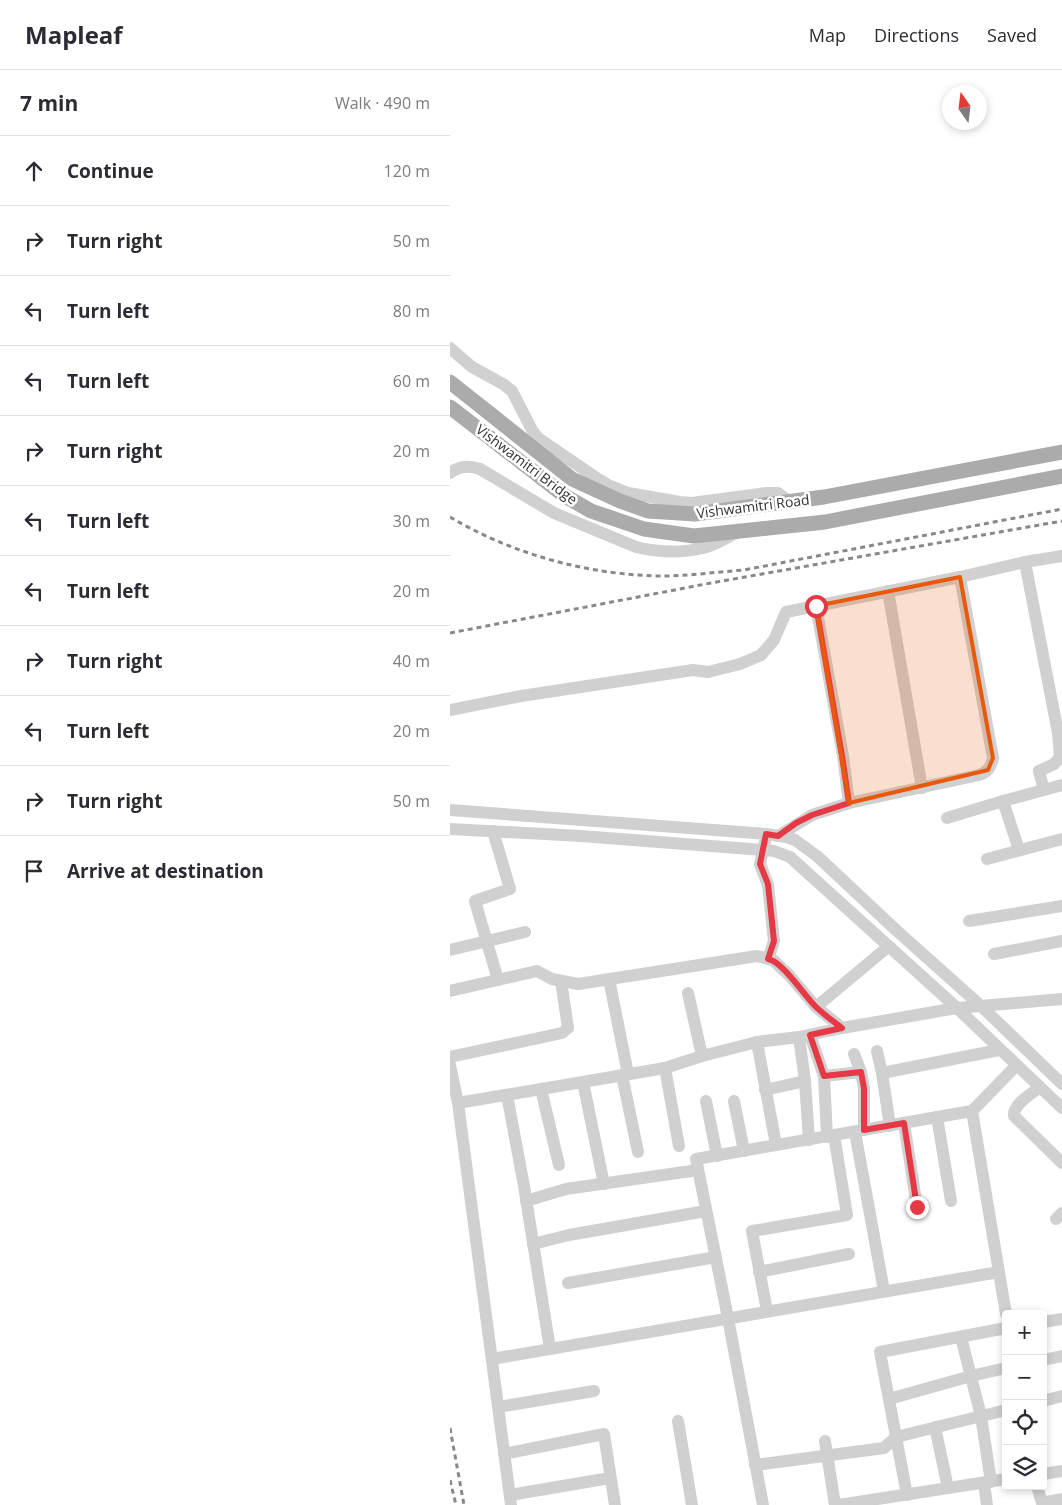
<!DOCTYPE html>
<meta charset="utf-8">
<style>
body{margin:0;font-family:"Open Sans",sans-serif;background:#f2f2f3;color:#2b2b33}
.controls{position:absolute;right:15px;bottom:15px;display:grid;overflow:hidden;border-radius:5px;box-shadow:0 2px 8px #0003}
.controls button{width:45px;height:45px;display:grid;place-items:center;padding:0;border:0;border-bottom:1px solid #e1e1e2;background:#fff;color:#2b2b33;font:25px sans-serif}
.compass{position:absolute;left:492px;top:15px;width:45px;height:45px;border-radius:50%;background:#fff;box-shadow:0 2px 8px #0003;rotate:346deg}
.stop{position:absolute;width:15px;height:15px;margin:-11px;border:4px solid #e63946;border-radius:50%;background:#fff}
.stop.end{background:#e63946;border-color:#fff;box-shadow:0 1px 5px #0008}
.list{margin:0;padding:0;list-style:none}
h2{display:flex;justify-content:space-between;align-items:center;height:65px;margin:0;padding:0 20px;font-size:21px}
h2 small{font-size:16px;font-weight:400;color:#7c7c81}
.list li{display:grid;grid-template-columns:32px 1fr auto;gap:15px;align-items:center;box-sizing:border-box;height:70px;padding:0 20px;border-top:1px solid #e1e1e2}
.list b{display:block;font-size:19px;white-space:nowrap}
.list em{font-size:16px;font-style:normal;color:#7c7c81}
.icon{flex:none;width:28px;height:28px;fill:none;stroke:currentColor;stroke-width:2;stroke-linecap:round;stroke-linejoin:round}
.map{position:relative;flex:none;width:612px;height:1435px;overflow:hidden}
header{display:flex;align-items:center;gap:30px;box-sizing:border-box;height:70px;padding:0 25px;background:#fff;border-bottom:1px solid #e1e1e2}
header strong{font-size:24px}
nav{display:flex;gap:28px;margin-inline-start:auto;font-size:18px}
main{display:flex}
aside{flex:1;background:#fff}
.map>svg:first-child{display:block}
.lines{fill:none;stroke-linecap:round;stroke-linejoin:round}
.minor{stroke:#d0d0d0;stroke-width:12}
.major{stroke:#ababab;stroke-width:15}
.rail{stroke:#888;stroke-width:3;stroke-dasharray:5 4;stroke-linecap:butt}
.route{stroke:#e63946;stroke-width:6}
.marked{fill:#e8590c;fill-opacity:0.2;stroke:#e8590c;stroke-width:4;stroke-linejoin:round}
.labels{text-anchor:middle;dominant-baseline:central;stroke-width:5;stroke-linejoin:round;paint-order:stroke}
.street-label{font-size:14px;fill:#333;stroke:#fff}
</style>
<header>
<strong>Mapleaf</strong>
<nav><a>Map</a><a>Directions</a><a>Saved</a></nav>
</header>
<main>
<aside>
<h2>7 min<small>Walk · 490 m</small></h2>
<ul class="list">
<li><svg class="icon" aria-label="ahead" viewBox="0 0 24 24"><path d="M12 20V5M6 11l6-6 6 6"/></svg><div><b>Continue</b></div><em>120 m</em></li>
<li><svg class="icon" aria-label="right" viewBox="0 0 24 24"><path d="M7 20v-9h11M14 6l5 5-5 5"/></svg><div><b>Turn right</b></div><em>50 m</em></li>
<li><svg class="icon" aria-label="left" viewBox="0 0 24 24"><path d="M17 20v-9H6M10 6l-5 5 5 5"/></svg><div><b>Turn left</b></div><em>80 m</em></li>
<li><svg class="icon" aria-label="left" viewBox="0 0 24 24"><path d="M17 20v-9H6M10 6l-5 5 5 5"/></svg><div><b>Turn left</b></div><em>60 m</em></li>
<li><svg class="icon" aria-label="right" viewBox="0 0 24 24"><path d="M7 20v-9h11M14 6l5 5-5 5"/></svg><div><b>Turn right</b></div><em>20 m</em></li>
<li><svg class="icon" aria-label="left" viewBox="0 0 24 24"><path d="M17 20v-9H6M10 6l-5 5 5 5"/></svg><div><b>Turn left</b></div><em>30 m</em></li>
<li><svg class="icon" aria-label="left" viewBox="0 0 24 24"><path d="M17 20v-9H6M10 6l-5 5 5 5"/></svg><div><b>Turn left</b></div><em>20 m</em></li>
<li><svg class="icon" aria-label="right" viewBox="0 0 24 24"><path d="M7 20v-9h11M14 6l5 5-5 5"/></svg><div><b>Turn right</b></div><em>40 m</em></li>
<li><svg class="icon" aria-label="left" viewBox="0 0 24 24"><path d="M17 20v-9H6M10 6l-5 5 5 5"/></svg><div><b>Turn left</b></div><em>20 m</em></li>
<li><svg class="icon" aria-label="right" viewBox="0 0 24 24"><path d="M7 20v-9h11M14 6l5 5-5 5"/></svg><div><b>Turn right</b></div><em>50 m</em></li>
<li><svg class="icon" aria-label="arrive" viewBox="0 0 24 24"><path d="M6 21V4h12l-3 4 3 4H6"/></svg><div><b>Arrive at destination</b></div></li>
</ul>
</aside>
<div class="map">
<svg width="612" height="1435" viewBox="0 0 612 1435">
<rect width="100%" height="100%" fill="#fff"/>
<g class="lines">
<!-- minor -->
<g class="minor">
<path d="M0 278 22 297 53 314 62 321 82 360 88 368 148 409 158 415 178 423 230 432 242 433 317 423H328L340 432"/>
<path d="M0 403C9 396 19 395 30 399L104 443 186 477C207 482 232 483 253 478 264 476 276 468 286 463"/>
<path d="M575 492 608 663 610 687 604 694 589 701 594 720"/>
<path d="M438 521 472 718"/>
<path d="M366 536 393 686 399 733"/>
<path d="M0 640 71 626 243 600 258 602 290 594 311 585 324 570 336 542 510 507 575 492 612 486"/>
<path d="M553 731 569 780"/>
<path d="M0 740 316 764 336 767 345 770 367 786 446 860 531 936 612 1014"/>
<path d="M497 748 553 731 612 715"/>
<path d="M0 759 131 766 313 780 324 781 340 787 507 938 612 1038"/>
<path d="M43 761 60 819 25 831 48 910"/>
<path d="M328 766 362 745 399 733 529 705C538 702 541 697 543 688L510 507"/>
<path d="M315 772 310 794 318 815 324 871 318 889"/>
<path d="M537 789 612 769"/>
<path d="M519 851 612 836"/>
<path d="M0 880 75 862"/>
<path d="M544 884 612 871"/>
<path d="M159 909 178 1004"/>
<path d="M0 921 87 901 102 909 128 914 307 886 323 890 339 905 366 937 392 958"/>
<path d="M238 923 252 986"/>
<path d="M366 937 439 876"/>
<path d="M360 965 374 1006 377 1067"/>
<path d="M349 967 355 1011 359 1070"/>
<path d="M307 972 326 1075"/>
<path d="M427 981 432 1003"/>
<path d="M0 987 112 963 118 958 111 911"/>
<path d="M0 995 8 1033 61 1435"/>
<path d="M215 998 229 1076"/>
<path d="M411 1002 414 1018V1060"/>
<path d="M172 1005 188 1082"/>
<path d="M374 1006 411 1002 404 984"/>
<path d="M133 1012 154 1114"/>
<path d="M590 1017C581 1024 563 1034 564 1046L612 1093"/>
<path d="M91 1019 109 1095"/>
<path d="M315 1020 355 1011"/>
<path d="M57 1025 74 1116 100 1279"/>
<path d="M256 1031 267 1086"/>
<path d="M284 1031 294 1081"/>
<path d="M8 1033 215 998 252 986 307 972 349 967 392 958 507 938 612 929"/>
<path d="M522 1041 556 1244"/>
<path d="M487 1047 501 1131"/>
<path d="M454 1053 467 1137"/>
<path d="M440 1056 432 1003 549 980"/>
<path d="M405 1062 434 1221"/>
<path d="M76 1131 116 1119 248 1100"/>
<path d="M606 1149 612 1143"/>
<path d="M83 1174 119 1165 256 1141"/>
<path d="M309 1202 399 1184"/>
<path d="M118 1213 266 1187"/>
<path d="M317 1241 302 1161 397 1145 384 1065"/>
<path d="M593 1252 612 1249"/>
<path d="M511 1267 531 1346 541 1412"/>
<path d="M42 1289 549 1202"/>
<path d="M593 1290 612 1286"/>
<path d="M439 1329 521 1306 556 1298"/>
<path d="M593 1331 612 1326"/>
<path d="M48 1337 144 1321"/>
<path d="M228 1351 242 1435"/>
<path d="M485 1357 498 1418"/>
<path d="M375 1371 385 1435"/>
<path d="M54 1384 154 1364 165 1435"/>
<path d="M305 1395 434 1378 446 1367 556 1340"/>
<path d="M593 1404 612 1401"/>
<path d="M534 1413 537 1435"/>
<path d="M587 1416 592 1433 612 1429"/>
<path d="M60 1425 160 1408"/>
<path d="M457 1425 430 1282 556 1258"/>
<path d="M313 1435 278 1248 246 1089 522 1041 567 995"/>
<path d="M389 1435 556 1409"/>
</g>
<!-- major -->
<g class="major">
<path d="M0 312 122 409 170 431 198 441 245 444 374 427 612 382"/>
<path d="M0 337 115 426 141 441 194 459 244 466 375 452 612 406"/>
</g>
<!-- rail -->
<g class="rail">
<path d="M0 447C62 484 138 505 211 506 238 506 266 502 294 500L612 439"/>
<path d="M0 563 261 513 612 451"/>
<path d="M0 1358 14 1435"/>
<path d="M0 1410 6 1435"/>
</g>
</g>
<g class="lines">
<!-- route -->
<path class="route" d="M366 536 392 686 399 733 362 745 346 753 328 766 316 764 310 794 318 814 324 871 318 889C332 891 354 925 365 936 373 944 383 951 392 958L360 965 374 1006 411 1002 414 1018V1060L454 1053 467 1137"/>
</g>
<!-- marked area -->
<path class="marked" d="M510 507 543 688 538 700 399 733 366 536Z"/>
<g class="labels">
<!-- street labels -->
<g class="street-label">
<text transform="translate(77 394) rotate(37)">Vishwamitri Bridge</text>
<text transform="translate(303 436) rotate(-7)">Vishwamitri Road</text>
</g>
</g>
</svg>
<div class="controls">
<button>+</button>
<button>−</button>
<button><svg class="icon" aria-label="locate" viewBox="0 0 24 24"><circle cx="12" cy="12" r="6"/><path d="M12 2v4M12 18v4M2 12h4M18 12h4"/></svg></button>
<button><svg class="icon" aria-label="layers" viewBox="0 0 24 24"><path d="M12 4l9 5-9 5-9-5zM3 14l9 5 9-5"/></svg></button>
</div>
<svg class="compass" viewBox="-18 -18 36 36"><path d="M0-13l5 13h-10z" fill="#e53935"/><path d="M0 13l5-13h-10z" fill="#7c7c81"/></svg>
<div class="stop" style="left:366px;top:536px"></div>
<div class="stop end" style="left:467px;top:1137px"></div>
</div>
</main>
